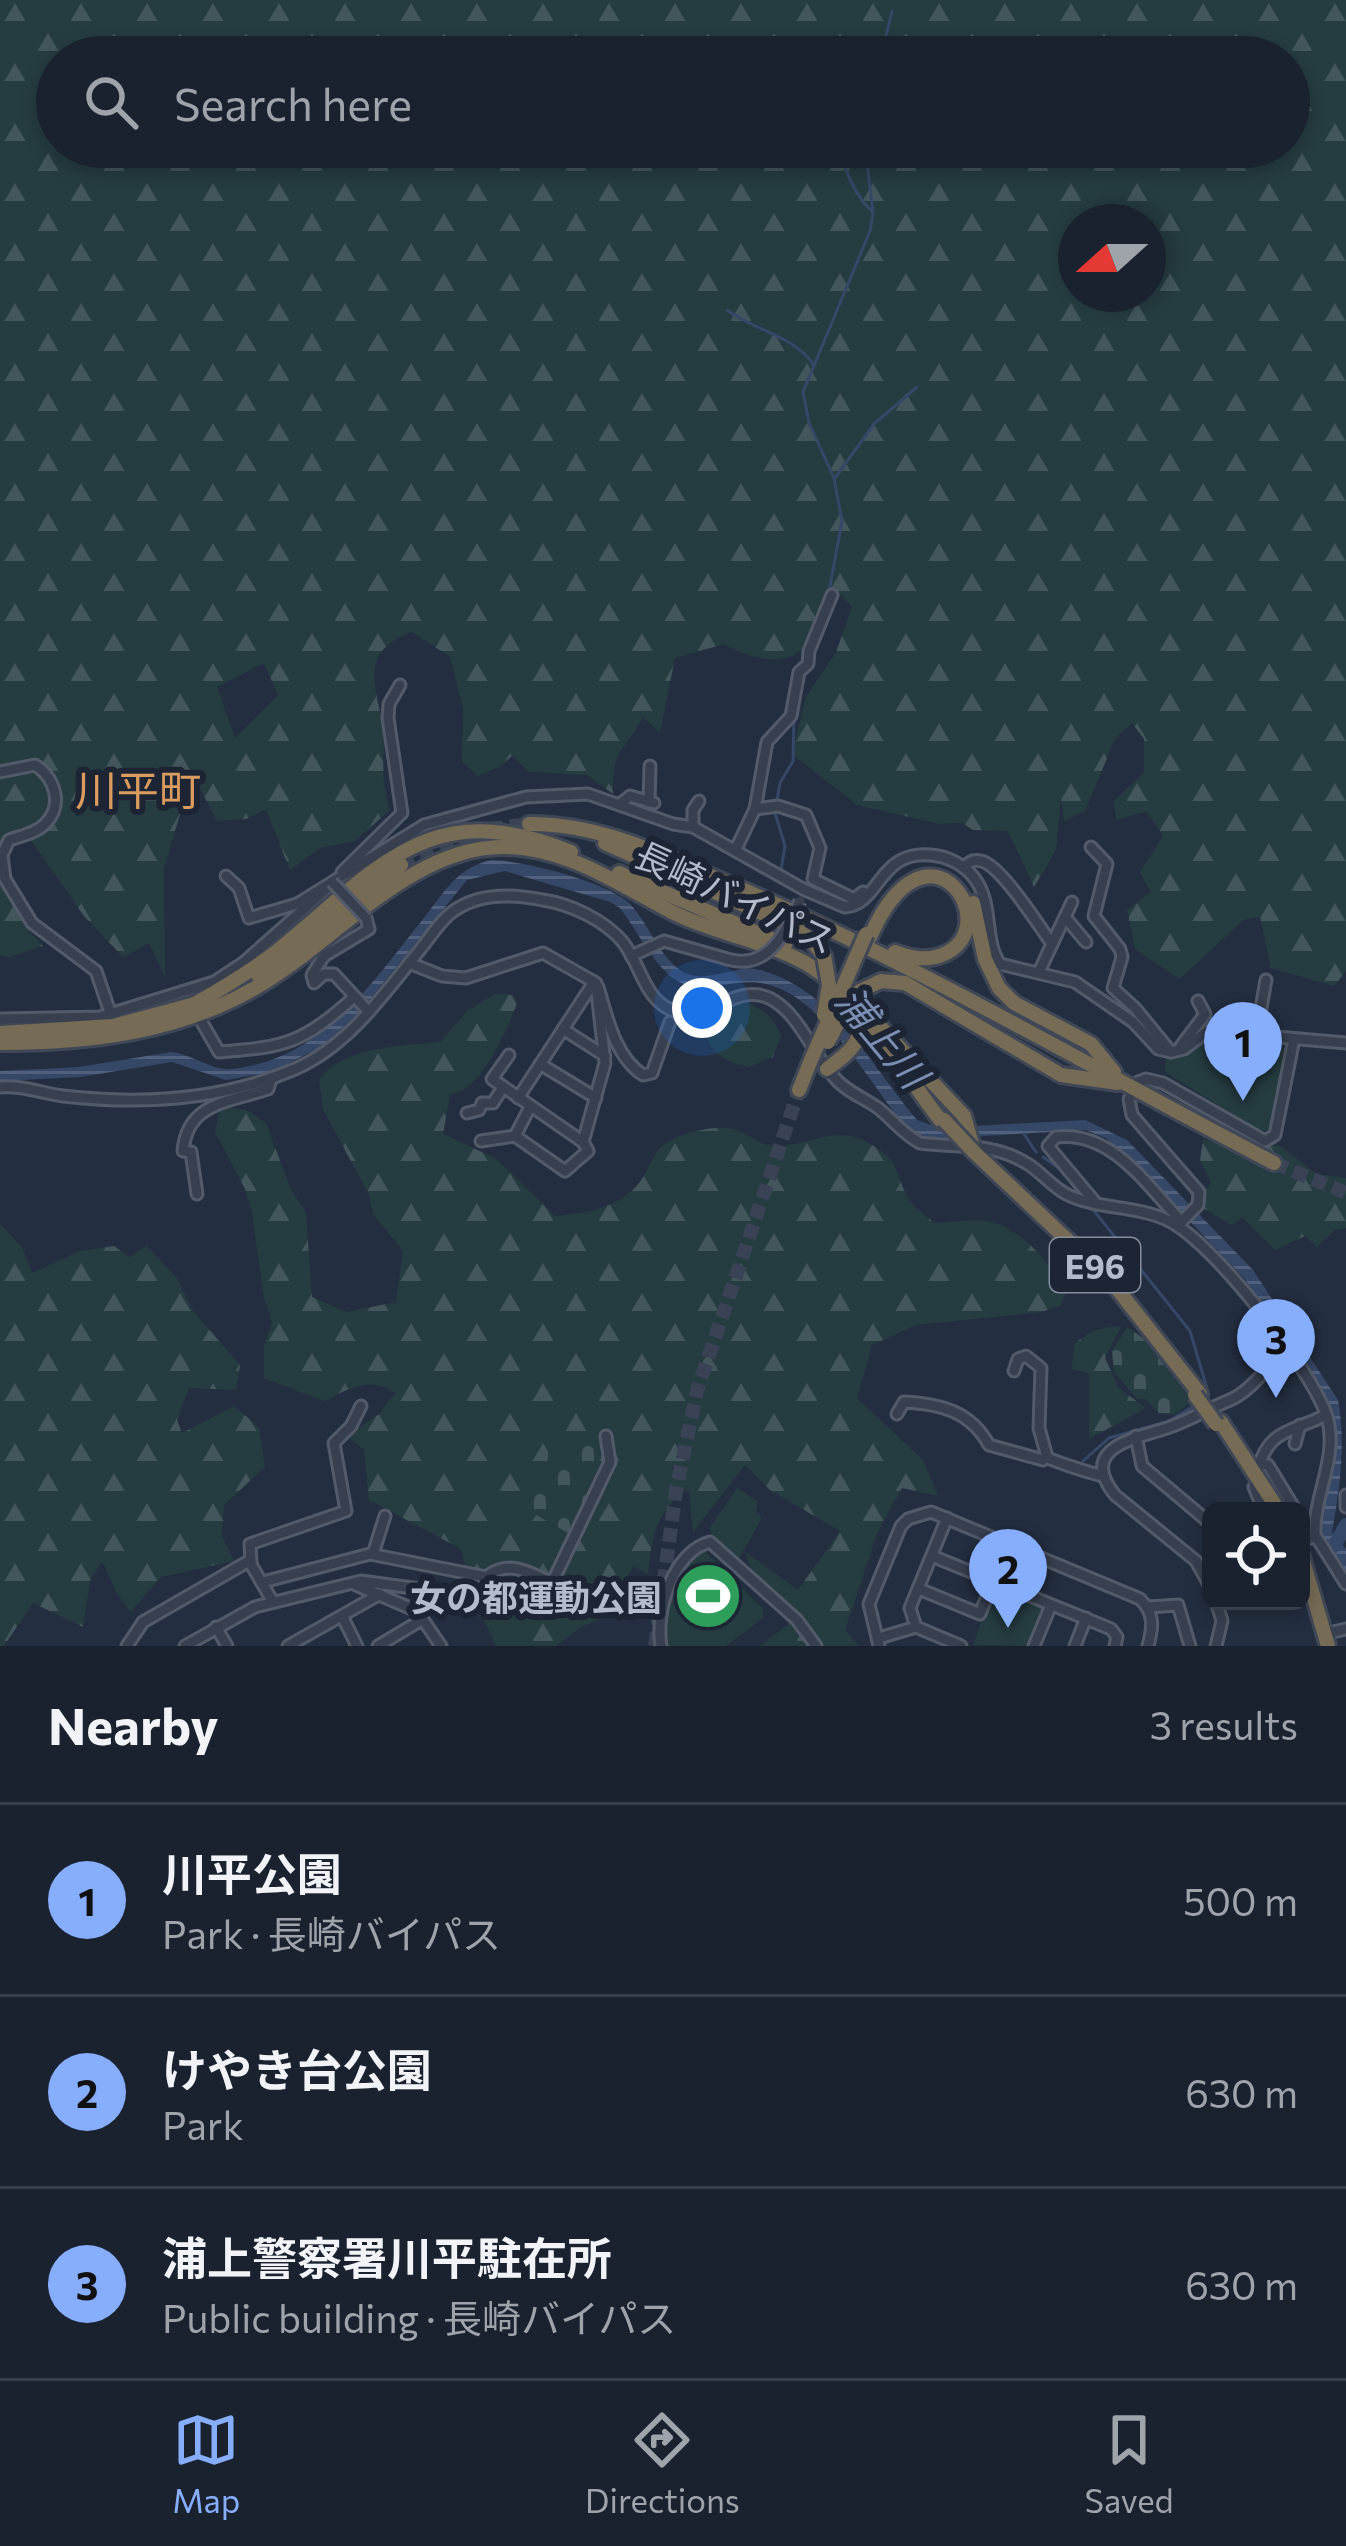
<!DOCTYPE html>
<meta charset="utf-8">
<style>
body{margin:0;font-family:Commissioner,"Noto Sans JP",sans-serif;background:#232a38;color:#f1f3f6}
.controls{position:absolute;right:36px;bottom:36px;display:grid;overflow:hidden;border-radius:18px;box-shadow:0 6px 18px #0003}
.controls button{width:108px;height:108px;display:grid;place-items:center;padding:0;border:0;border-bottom:3px solid #383f4c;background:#1a2230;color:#f1f3f6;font:60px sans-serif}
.compass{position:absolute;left:1058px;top:204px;width:108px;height:108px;border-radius:50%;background:#1a2230;box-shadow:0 6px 18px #0003;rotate:249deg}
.you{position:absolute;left:702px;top:1008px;width:42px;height:42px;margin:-30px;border:9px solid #fff;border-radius:50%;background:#1a73e8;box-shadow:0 0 0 18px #1a73e833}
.badge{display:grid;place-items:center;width:78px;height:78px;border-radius:50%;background:#87adfd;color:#111;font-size:39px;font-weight:700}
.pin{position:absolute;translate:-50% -99px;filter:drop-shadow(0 3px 6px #0008)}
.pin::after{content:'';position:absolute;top:63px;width:42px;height:36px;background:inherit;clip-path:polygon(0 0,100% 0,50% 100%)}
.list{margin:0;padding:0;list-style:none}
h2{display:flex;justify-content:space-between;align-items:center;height:156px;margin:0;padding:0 48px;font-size:51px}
h2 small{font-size:39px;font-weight:400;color:#9fa4ab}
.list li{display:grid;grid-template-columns:78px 1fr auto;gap:36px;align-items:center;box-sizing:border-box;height:192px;padding:0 48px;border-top:3px solid #383f4c}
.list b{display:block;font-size:45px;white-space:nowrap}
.list p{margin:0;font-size:39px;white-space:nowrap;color:#9fa4ab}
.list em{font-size:39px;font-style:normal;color:#9fa4ab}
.icon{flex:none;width:66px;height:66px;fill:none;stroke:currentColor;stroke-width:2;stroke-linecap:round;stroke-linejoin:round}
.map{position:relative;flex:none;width:1346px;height:1646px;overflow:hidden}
.search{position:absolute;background:#1a2230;box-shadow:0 6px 18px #0003;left:36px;right:36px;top:36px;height:132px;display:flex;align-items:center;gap:30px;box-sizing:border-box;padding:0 42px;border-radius:66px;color:#9fa4ab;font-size:45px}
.sheet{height:732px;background:#1a2230}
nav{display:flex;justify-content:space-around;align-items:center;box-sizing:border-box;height:168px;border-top:3px solid #383f4c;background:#1a2230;font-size:33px;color:#9fa4ab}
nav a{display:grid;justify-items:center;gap:6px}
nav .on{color:#87adfd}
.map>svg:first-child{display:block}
.forest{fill:url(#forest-firs);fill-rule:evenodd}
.cemetery{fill:url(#cemetery-stones)}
.green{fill:#253c41}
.water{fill:url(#water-rules)}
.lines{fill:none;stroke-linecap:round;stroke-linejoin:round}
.stream{stroke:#364868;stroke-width:3}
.river{stroke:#364868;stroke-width:14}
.highway-tunnel{stroke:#394355;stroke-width:14;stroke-dasharray:14 7;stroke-linecap:butt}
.minor-casing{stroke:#535b6a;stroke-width:15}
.highway-casing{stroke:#404857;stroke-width:20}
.minor{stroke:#384050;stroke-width:9}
.highway{stroke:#766b54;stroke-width:14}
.minor-bridge-casing{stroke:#535b6a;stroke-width:15;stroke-linecap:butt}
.highway-bridge-casing{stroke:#404857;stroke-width:20;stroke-linecap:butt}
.minor-bridge{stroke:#384050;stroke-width:9}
.highway-bridge{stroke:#766b54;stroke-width:14}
.labels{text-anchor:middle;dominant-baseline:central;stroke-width:12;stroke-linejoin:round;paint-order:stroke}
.shield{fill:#1d2535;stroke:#878e9d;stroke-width:3}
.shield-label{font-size:33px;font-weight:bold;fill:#b4bbca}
.street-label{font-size:36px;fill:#b4bbca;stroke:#1d2535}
.poi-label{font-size:36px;font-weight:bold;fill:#b4bbca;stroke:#1d2535;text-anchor:end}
.water-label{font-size:39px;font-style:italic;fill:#7a8fb3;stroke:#1d2535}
.quarter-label{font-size:42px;fill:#da9c5f;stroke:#1d2535}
</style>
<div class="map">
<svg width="1346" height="1646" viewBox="0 0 1346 1646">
<defs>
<pattern id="forest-firs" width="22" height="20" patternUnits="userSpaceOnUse" patternTransform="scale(3)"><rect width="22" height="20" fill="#253c41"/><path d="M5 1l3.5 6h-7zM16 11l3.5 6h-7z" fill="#42565b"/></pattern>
<pattern id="cemetery-stones" width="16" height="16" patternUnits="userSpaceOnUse" patternTransform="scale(3)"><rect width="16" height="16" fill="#253c41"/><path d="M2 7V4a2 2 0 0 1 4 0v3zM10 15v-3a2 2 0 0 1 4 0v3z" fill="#42565b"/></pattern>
<pattern id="water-rules" width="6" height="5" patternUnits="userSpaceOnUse" patternTransform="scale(3)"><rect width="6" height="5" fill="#364868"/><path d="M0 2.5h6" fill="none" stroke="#51607c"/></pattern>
</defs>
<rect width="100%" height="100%" fill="#232e40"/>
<!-- forest -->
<g class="forest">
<path d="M0 0H1346V971L1334 986 1271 968 1260 917 1243 920 1180 979 1135 949 1127 910 1151 892 1140 872 1163 836 1146 811 1117 820 1113 802 1144 772V739L1132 723 1115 739 1085 811 1064 821 1061 798 1056 850 1034 887 1008 831 973 830 962 823 939 824 857 805 792 754 806 697 836 652 852 607 835 588C820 597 823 606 818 621 803 672 761 664 724 644L675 658 660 733 643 717C625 754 612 745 613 794L587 775 529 772 512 756 499 767 478 776 462 762 463 709 450 657 412 632C349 655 384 696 384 744 383 774 382 780 390 810L355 841 320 848 290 870 266 809 246 819 217 821 192 773 164 869 165 977 149 943 123 957 84 916 21 826 0 848ZM57 57H1289V147H57ZM1076 222H1148V294H1076ZM264 663 278 695 235 738 217 687Z"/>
<path d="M0 880 26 928 43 946 10 957 0 956Z"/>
<path d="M495 994 513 995 517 1003C507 1031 481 1092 450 1094L443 1134 495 1158 555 1216C588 1213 625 1207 644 1176 650 1166 653 1154 663 1145 677 1134 715 1124 733 1129 748 1132 759 1146 775 1146 817 1146 838 1119 881 1151 899 1164 898 1180 908 1198 913 1207 926 1215 934 1223 951 1223 976 1218 992 1222 1023 1231 1055 1266 1065 1294L1061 1306 1041 1312 916 1325 872 1345 857 1398 923 1460 938 1496 902 1488 878 1531 845 1630 859 1646H760L789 1624 749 1565 746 1552 798 1590 840 1531 770 1490 745 1465 693 1532 689 1492 683 1490C654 1520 653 1533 648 1574L633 1566 605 1617 581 1627 556 1646H496L473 1596 461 1549 369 1500 364 1450 347 1436 379 1414 395 1393C371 1375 348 1389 324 1401L264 1378V1346L272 1322 264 1298 252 1213 245 1189 215 1132 219 1112 225 1107 247 1110 266 1123 290 1187 306 1213 312 1297 347 1312 396 1302 403 1251 373 1214 369 1195 323 1109 319 1080C343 1046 402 1046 440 1042L468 1010Z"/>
<path d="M735 1000C756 1003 774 1016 781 1036L773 1057 748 1067C727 1061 706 1054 706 1028L719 1009Z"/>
<path d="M1203 1140 1280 1146 1317 1174 1346 1178V1228L1335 1230 1317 1247 1305 1236 1275 1250 1242 1217 1231 1225 1198 1205 1211 1182 1200 1160Z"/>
<path d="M0 1224 22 1247 32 1273 80 1251 114 1246 129 1257 147 1246 176 1277 193 1311 240 1365 236 1390 189 1388 177 1420 182 1433 234 1406 259 1427 265 1467 224 1505 222 1536 234 1561 161 1577 131 1612 118 1595 102 1561 90 1581 83 1627 33 1603 4 1646H0Z"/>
<path d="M1109 1327H1121L1105 1358 1119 1388 1146 1408 1089 1439V1373L1072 1369 1074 1344 1090 1332Z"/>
</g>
<!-- cemetery -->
<g class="cemetery">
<path d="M1127 1327 1143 1338 1192 1401 1174 1415 1159 1413 1145 1399H1137L1114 1372 1112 1351Z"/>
<path d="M566 1441 602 1442 598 1483 582 1506 570 1534 531 1512 524 1500 547 1475 548 1453Z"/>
</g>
<!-- green -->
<g class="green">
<path d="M1230 1018C1251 1020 1262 1036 1282 1042L1286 1053 1269 1130H1258L1165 1072 1166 1058 1184 1057Z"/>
<path d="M737 1488 758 1501 756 1511 762 1518 738 1560 712 1537 710 1527Z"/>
<path d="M701 1548 763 1609V1618L726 1646H665C654 1606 676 1577 701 1548Z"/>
<path d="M999 1588 1043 1606 1045 1611 1030 1646 973 1645 993 1589Z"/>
</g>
<!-- water -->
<path class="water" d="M491 860C521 860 609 882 630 904 649 924 657 953 680 970 704 987 734 963 760 970 833 989 872 1067 917 1120L934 1126H973L1085 1120 1127 1140 1253 1270 1338 1400C1346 1443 1340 1488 1332 1532L1346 1549V1574C1339 1563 1329 1553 1324 1541 1312 1507 1346 1454 1330 1405L1244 1278 1132 1161 1106 1138 1085 1130 931 1139 910 1130 900 1120C868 1079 829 1012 783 990 737 967 704 1005 669 975 648 956 637 930 620 908L610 902 505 871 467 880 362 1009 324 1045 272 1072 226 1080 172 1062 80 1077 0 1081V1071L79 1067 171 1052C192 1054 211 1071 232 1069 321 1060 372 983 423 919 445 892 455 869 491 860Z"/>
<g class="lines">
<!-- stream -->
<g class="stream">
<path d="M881 57 892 11"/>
<path d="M834 147C848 169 852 194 872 211"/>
<path d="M727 310C755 331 793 335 814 365"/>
<path d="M835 478 874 424 917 387"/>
<path d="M829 591 842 521 834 478 809 423 803 392 870 231 873 212 865 147"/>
<path d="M777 800 780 783 793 761 794 717"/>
<path d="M775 813 785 846 781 870"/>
<path d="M1024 1134 1036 1152"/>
<path d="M1043 1157 1060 1169 1079 1193"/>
<path d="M1091 1207 1190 1331 1209 1395 1205 1398"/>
<path d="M1083 1461 1109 1438 1169 1421 1197 1404"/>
</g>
<!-- river -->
<path class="river" d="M1334 1546 1346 1525"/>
<!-- highway-tunnel -->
<g class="highway-tunnel">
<path d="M489 829 529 824"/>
<path d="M463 845 505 836 543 833"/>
<path d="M401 865 462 837"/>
<path d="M1274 1163 1346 1193"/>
<path d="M655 1646 676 1491 697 1391 799 1090"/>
</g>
<defs>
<g id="minor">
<path d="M0 772 35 765C55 778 64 805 45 824 36 833 21 836 9 840L2 855 5 879 32 923 96 971 110 1012"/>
<path d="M649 802 650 766"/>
<path d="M620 804 630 796 654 803"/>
<path d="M755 809 778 806 806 815 820 848 813 879 854 899 863 892"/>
<path d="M693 827V810L699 801"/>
<path d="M1091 847 1107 864 1094 916 1120 949 1122 957 1113 988 1135 1008 1171 1052"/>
<path d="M736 849 755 809 767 742 791 716 799 672 808 664 809 651 832 595"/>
<path d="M963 867C971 862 972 859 981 861 1001 865 1039 926 1052 944L1039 972"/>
<path d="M342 872 402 813 388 718 389 704 400 685"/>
<path d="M226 876 239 888 249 918 297 904 424 825 526 797 588 794 673 824 693 827 803 889 845 907C882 904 878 845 938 856 954 859 969 869 977 882 993 907 984 941 1000 964L1075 982 1133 1022 1158 1049 1171 1052 1184 1049 1233 1012 1248 1015 1277 1037 1346 1043"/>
<path d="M1065 917 1086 942"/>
<path d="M366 918 369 929 324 956 312 975 314 983 324 974H334L369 1012"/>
<path d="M1052 944 1072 902"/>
<path d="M631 956 664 941 724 958"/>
<path d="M409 963 442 976 466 978 543 953 596 983 605 1063 583 1142 588 1151 565 1171 515 1136 530 1107"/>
<path d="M598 987C607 1017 615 1057 643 1075L652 1073 670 1022"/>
<path d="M0 1019 100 1017 214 982 243 963 331 885"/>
<path d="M200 1019 219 1052C287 1047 302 1043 353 998"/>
<path d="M1258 1025 1266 980"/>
<path d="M563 1029 605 1056"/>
<path d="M1181 1046 1205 1014 1198 1001"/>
<path d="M509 1055 492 1079 583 1142"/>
<path d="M540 1064 596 1098"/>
<path d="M1138 1082 1146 1079 1163 1083 1265 1141 1275 1135 1294 1039"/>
<path d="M0 1087C22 1085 41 1093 63 1096 141 1105 221 1101 295 1069 348 1046 384 994 419 951 430 938 441 919 455 910 481 892 514 894 543 900 570 904 604 920 622 941 642 965 643 1001 676 1012 710 1023 736 981 771 999 799 1014 813 1054 834 1077 845 1091 864 1098 878 1108 893 1120 903 1134 920 1143 958 1148 991 1142 1026 1163 1042 1172 1052 1188 1070 1196 1100 1209 1137 1206 1167 1220 1211 1239 1313 1371 1327 1417 1339 1457 1313 1496 1315 1535L1346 1584"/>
<path d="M518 1098 594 982"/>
<path d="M1129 1099 1132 1115 1199 1192 1198 1205 1178 1225"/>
<path d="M467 1113 479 1110 482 1103H493L503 1087"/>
<path d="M481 1141 515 1136"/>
<path d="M197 1194 191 1152 183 1151C187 1102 230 1102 268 1089L271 1079"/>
<path d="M1095 1202 1048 1146 1056 1137C1112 1130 1147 1186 1182 1222"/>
<path d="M1014 1371 1018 1359 1026 1356 1041 1368 1039 1428 1047 1457C1052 1461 1096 1475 1104 1476"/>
<path d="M897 1414 904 1402C942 1404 971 1412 989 1445L1043 1460 1047 1457"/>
<path d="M1136 1436 1142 1466 1211 1524"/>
<path d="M1295 1444 1300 1425"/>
<path d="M1260 1464 1268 1465 1296 1511"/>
<path d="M1258 1469C1269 1428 1293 1432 1326 1415"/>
<path d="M1254 1487 1264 1511"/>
<path d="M1346 1495V1507"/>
<path d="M947 1518 910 1608 916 1627 961 1646"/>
<path d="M1301 1519V1523"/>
<path d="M1301 1532 1305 1539 1316 1537"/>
<path d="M373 1554 385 1516"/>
<path d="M932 1556 1111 1629 1117 1637 1115 1646"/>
<path d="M251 1562 250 1544 346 1511 334 1443 351 1426 361 1406"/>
<path d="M263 1582 370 1554 486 1577C509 1559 528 1572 552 1583L610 1462 606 1436"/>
<path d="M356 1585 417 1611 441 1646"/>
<path d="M1211 1588 1196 1561 1115 1495C1076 1446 1139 1438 1170 1427 1190 1420 1210 1408 1230 1400 1251 1391 1270 1364 1286 1348"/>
<path d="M919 1589 980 1614 993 1581"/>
<path d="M1216 1601 1222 1621 1216 1646"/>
<path d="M1149 1607 1178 1605 1190 1646"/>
<path d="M342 1616 357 1646"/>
<path d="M216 1627 227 1646"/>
<path d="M1333 1632 1346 1629"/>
<path d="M879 1638 916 1627"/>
<path d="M127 1646 143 1622 249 1561 273 1602"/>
<path d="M185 1646 255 1607 361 1581 471 1596"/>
<path d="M288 1646 380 1594"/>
<path d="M378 1646 423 1619"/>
<path d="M661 1646C655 1611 673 1552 710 1542L797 1620 816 1646"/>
<path d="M879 1646 869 1604 901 1526 908 1519 931 1512 1140 1599C1155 1614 1153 1627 1148 1646"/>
<path d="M1034 1646 1051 1605"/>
<path d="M1075 1646 1086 1618"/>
</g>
<g id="highway">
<path d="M529 824C603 823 670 859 737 887 922 967 1095 1070 1274 1163"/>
<path d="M605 843 793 927 811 940 824 956"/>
<path d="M619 873 785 945"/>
<path d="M973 903 985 959 999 988 1014 1003 1091 1044 1114 1072"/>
<path d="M870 937C929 803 1009 929 942 955 926 961 911 958 895 952"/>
<path d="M258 975 304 944 401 865"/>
<path d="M860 991 881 981 905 983 1061 1075 1118 1083"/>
<path d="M191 1006C221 989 250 972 277 951 379 868 429 794 571 852"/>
<path d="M873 1019 964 1116 972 1144"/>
<path d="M0 1033 113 1026 195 1004"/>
<path d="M0 1043C88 1043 177 1033 255 988 332 945 410 846 504 847 566 847 618 884 672 912 715 934 765 940 807 964 866 999 900 1070 942 1122"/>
<path d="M827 1069C848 1053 868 1041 855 1012"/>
<path d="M799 1090 811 1060"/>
<path d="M974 1152 1111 1281 1200 1394"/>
<path d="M1221 1422 1279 1511"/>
<path d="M1301 1554 1328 1646"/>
</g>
</defs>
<!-- minor casing -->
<use href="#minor" class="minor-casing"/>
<!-- highway casing -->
<use href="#highway" class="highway-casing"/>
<!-- minor -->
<use href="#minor" class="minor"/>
<!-- highway -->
<use href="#highway" class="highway"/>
<defs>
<g id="minor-bridge">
<path d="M332 882 366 918"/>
<path d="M724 958C767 973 785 934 800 901"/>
</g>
<g id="highway-bridge">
<path d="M824 1015 829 985 824 956"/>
<path d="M828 1042 846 1007 860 991"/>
<path d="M811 1060 866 934"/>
<path d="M944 1120 974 1152"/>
<path d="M1195 1395 1216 1424"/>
</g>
</defs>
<!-- minor-bridge casing -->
<use href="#minor-bridge" class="minor-bridge-casing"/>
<!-- highway-bridge casing -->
<use href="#highway-bridge" class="highway-bridge-casing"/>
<!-- minor-bridge -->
<use href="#minor-bridge" class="minor-bridge"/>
<!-- highway-bridge -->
<use href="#highway-bridge" class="highway-bridge"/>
</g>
<!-- icons -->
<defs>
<symbol id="stadium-disc" viewBox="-11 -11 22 22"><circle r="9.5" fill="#2e9e5b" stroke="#1d2535"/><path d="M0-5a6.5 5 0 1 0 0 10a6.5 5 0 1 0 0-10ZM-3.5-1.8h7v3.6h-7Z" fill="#fff"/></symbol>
</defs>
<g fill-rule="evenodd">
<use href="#stadium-disc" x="670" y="1558" width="76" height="76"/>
</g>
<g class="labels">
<!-- shield labels -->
<rect class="shield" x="1050" y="1238" width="90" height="54" rx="9"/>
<g class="shield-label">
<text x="1095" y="1265">E96</text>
</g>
<!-- street labels -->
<g class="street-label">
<text transform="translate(736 896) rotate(25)">長崎バイパス</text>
</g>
<!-- poi labels -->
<g class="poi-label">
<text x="662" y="1596">女の都運動公園</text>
</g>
<!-- water labels -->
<g class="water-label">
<text transform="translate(883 1036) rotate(50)">浦上川</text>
</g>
<!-- quarter labels -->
<g class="quarter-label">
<text x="138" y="789">川平町</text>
</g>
</g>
</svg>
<div class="controls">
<button><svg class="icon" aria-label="locate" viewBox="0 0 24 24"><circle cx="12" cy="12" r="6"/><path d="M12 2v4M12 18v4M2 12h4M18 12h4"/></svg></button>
</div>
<svg class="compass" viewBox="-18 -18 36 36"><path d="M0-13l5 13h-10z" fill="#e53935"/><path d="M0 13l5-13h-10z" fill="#9fa4ab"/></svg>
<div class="you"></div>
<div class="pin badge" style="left:1243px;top:1101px">1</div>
<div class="pin badge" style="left:1008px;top:1628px">2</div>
<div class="pin badge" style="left:1276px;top:1398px">3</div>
<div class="search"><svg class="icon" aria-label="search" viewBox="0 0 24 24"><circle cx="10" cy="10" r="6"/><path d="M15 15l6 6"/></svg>Search here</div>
</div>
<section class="sheet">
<h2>Nearby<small>3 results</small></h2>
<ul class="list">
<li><span class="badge">1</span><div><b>川平公園</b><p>Park · 長崎バイパス</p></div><em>500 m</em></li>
<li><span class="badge">2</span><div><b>けやき台公園</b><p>Park</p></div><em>630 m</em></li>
<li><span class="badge">3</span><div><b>浦上警察署川平駐在所</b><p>Public building · 長崎バイパス</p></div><em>630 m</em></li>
</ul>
</section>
<nav>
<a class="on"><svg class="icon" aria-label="map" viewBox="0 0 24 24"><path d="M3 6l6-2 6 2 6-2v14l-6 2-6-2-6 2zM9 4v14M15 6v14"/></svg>Map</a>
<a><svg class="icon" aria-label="directions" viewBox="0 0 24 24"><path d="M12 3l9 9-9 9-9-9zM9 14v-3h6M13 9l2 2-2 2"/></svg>Directions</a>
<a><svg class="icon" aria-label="saved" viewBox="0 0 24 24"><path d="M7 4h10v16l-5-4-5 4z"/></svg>Saved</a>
</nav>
